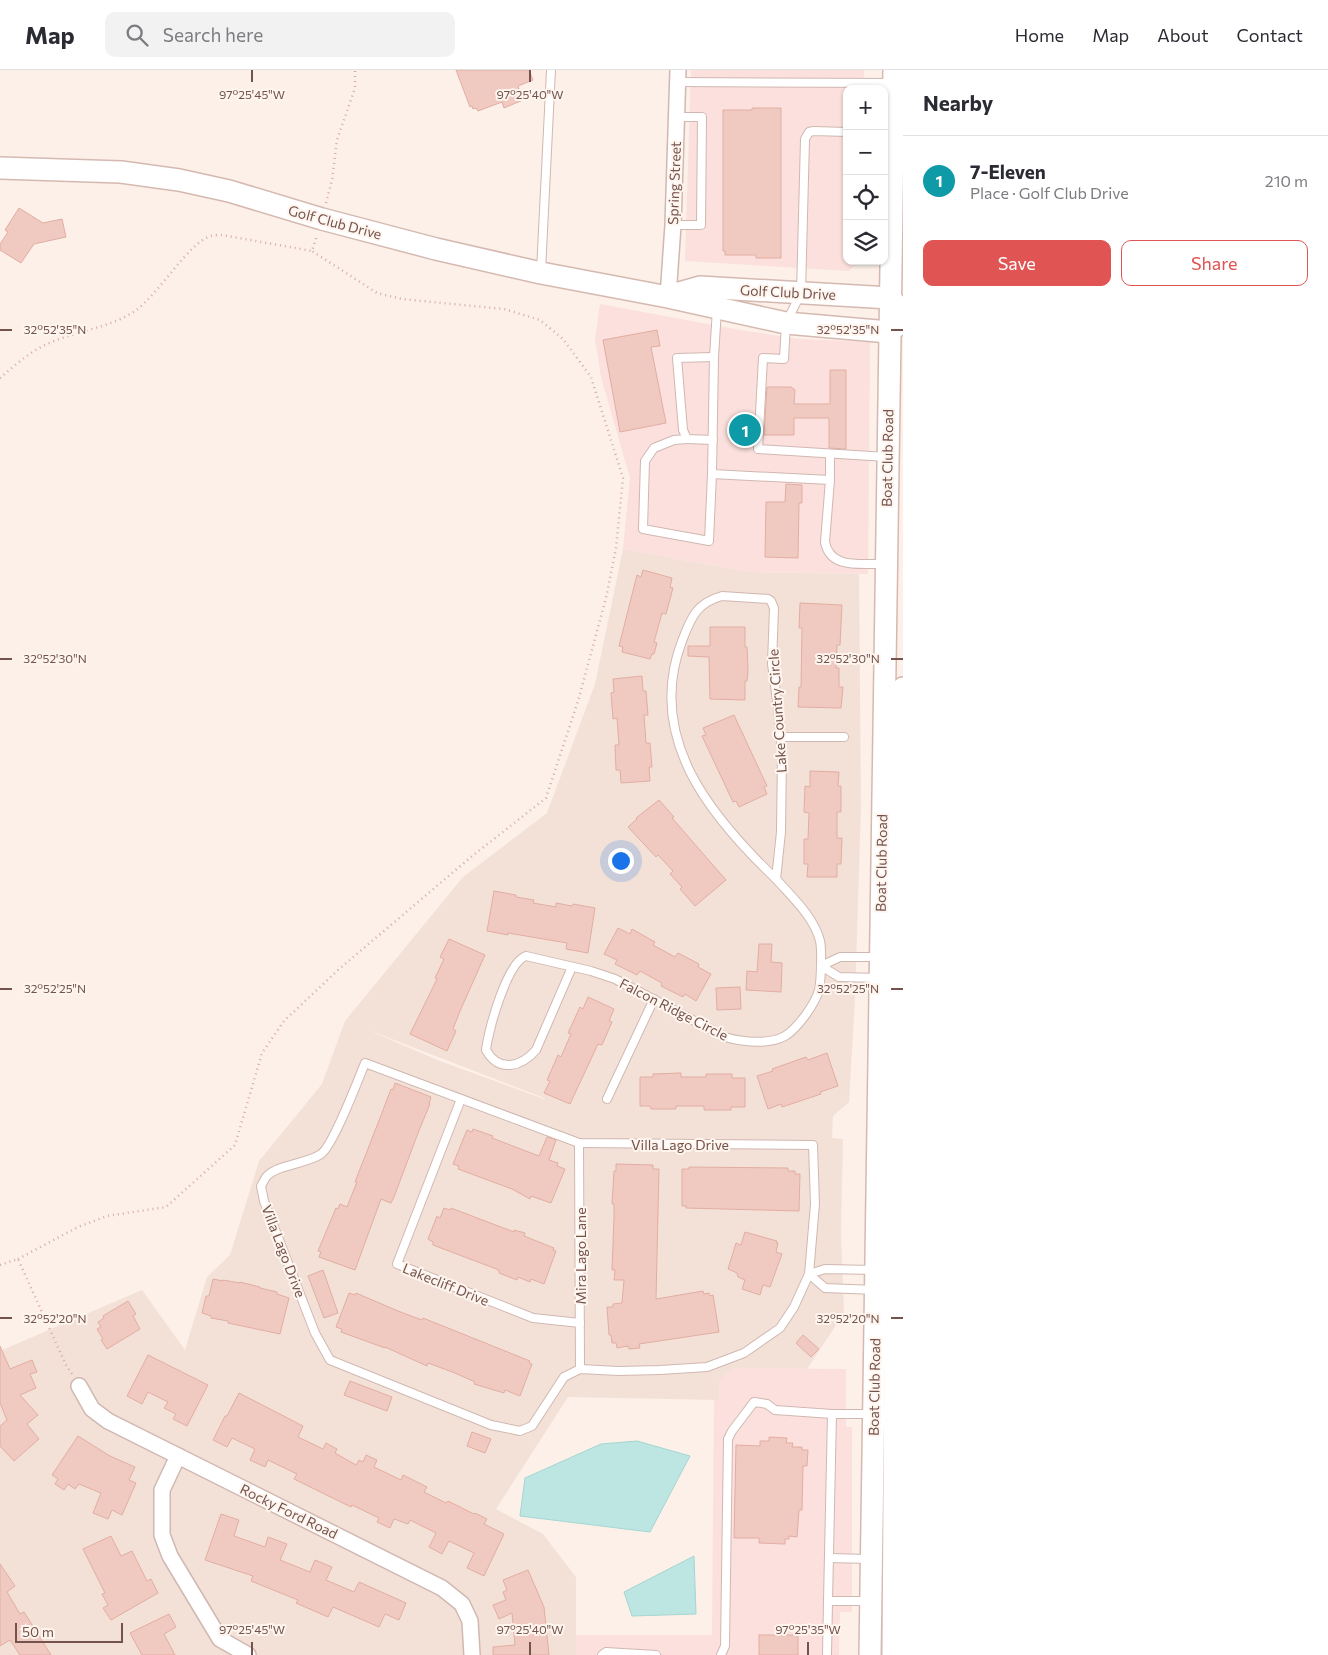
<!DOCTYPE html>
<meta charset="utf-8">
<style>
body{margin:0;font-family:Commissioner,sans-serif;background:#f2f2f3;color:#2b2b33}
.controls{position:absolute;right:15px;top:15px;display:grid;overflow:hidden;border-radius:10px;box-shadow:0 1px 4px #0004}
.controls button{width:45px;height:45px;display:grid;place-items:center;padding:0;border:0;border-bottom:1px solid #e1e1e2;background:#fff;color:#2b2b33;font:25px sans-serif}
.scale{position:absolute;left:15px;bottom:12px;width:108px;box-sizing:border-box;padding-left:5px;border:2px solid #75534d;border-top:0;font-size:14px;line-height:18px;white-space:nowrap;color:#75534d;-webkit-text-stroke:4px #fef5ef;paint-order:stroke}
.you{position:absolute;left:620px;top:790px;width:18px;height:18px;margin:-12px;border:4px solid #fff;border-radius:50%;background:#1a73e8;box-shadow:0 0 0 8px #1a73e833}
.badge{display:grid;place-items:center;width:32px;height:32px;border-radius:50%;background:#e05453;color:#fff;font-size:16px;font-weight:700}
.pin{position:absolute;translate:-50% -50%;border:2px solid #fff;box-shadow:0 1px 5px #0006}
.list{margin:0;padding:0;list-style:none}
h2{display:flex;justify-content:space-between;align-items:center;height:65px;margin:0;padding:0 20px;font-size:21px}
h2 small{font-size:16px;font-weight:400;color:#7c7c81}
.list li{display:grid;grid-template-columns:32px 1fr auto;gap:15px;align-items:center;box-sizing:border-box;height:90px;padding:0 20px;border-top:1px solid #e1e1e2}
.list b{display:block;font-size:19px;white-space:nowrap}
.list p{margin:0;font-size:16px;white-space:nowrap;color:#7c7c81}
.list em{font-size:16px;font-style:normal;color:#7c7c81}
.actions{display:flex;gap:10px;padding:15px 20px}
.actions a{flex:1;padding:11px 0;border:1px solid #e05453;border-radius:10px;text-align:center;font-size:18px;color:#e05453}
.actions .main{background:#e05453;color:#fff}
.icon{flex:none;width:28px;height:28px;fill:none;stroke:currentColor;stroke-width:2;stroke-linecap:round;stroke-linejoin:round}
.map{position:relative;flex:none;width:903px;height:1585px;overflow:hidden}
header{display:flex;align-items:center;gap:30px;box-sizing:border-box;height:70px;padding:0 25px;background:#fff;border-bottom:1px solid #e1e1e2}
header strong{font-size:24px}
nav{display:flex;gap:28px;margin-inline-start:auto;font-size:18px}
.search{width:350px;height:45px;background:#f2f2f3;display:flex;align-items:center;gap:12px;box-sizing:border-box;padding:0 18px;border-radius:10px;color:#7c7c81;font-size:19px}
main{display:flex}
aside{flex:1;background:#fff}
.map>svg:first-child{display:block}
.residential{fill:#f3e1d7;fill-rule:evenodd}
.commercial{fill:#fbe0dd}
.water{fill:#bde5e2;stroke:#a4d6d3}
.building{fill:#f0cac1;stroke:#e2ada2}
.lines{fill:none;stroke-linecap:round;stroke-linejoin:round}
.lane-casing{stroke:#d0b8b1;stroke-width:10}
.street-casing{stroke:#d0b8b1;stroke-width:18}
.secondary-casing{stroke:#d5b9b1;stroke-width:24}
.path{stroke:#d5aca4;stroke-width:2.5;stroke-dasharray:1 4;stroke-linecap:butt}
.lane{stroke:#fff;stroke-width:8}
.street{stroke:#fff;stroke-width:15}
.secondary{stroke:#fff;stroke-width:21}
.ticks{fill:none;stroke:#75534d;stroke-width:2}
.labels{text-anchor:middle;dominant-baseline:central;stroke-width:4;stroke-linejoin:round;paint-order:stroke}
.street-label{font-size:14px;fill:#75534d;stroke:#fef5ef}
.ticks-label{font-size:12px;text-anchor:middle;fill:#75534d;stroke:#fef5ef;stroke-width:4;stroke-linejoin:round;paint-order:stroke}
</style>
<header>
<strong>Map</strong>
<div class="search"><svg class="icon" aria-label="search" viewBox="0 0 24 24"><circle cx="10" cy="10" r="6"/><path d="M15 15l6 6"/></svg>Search here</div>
<nav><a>Home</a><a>Map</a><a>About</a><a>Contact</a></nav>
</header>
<main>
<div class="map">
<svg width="903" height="1585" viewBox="0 0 903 1585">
<rect width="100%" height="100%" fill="#fcf0e9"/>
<!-- residential -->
<path class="residential" d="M623 479 748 502 859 504 861 736 855 929 849 1032 833 1046 832 1068 843 1069 841 1162 844 1243 807 1299 733 1298 719 1330 568 1327 496 1439 543 1464 576 1507V1585H0V1281L142 1220 185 1280 207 1207 230 1185 259 1091 322 1014 345 951 463 807 547 743 595 614ZM368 960 544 1028V1029L440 991Z"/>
<!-- commercial -->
<g class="commercial">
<path d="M691 0H864V19H847V191H859L849 201 685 191Z"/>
<path d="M600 234 740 260 800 269 870 272 868 504 748 502 623 479 630 408 601 307 595 269Z"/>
<path d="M733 1298 846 1299V1357H852V1542H840L839 1585H576V1565H712L714 1330H719V1311Z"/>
</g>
<!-- water -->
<g class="water">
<path d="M637 1371 690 1386 650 1462 520 1446 525 1408 601 1374Z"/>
<path d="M694 1486 696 1544 632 1546 624 1522Z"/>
</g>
<!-- building -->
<g class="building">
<path d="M456 0H529L533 10 518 16 523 30 504 38 502 32 478 41 476 38 473 39 472 36 470 37Z"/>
<path d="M752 38H781V188H756V185H725V181H723V40H752Z"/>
<path d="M19 138 43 153 62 149 66 167 34 174 21 193 0 180V174L8 162 5 160Z"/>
<path d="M657 260 660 276 651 277 666 353 620 362 603 270Z"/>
<path d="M830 300H846V379L829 378V348H794V365H764L767 317H791L795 320 794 334H830Z"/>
<path d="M738 348H754L751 372H738Z"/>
<path d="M786 414 802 415V433H799L798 488 765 487 766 432H785Z"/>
<path d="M643 500 672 508 670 517 673 518 666 544 662 543 654 572 657 573 654 584H652L650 589 622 582 623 577 619 576 637 505 641 507Z"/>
<path d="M800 533 842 535 840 575H837L836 598H839V617H843L841 638 798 637 799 617H801L802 558H799Z"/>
<path d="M710 557H745V577H747L748 600 747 611H745V630L710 629 709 587 688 586V576H710Z"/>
<path d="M642 606 643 621H646L648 645H644L646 673H650L652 697H649L650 711 621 713 620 700H616L615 675H619L617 648 613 649 611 623 614 622 613 609Z"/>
<path d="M734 645 767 716 764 717 767 724 739 737 736 731 733 732 702 666 706 665 703 658Z"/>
<path d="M810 701 839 702 838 716H841V742H837V768H842L841 794H837V807H807L808 794H804V769H808L809 743 804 742 805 716 810 717Z"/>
<path d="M659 730 674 747 672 748 726 810 695 836 680 819 682 817 670 804 673 801 658 785 656 787 628 757 637 749 636 748Z"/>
<path d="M494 821 516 825V827L534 830 533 833 556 837V833L572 836 573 834 595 838 588 883 566 879 567 873 508 863V865L487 861Z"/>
<path d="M618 858 630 864 632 859 655 872 653 875 675 887 678 883 699 894 698 897 711 904 696 931 685 924 683 927 661 916 662 913 640 901 637 905 615 894 617 890 604 884Z"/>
<path d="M449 869 485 885 460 941 453 959 456 961 447 981 410 964 437 909 435 908 444 889 440 887Z"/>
<path d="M759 874H772L771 892 782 893 781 922 746 920 747 901 757 902Z"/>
<path d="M740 917 741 939 717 940 716 918Z"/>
<path d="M588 927 614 939 609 951 612 952 602 975 598 974 570 1034 544 1023 550 1011 547 1010 558 985 561 987 571 964 568 963 580 937 583 939Z"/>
<path d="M827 983 838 1016 820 1022 821 1024 782 1037 781 1034 768 1039 757 1006 773 1001 772 999 806 987 808 990Z"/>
<path d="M681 1003V1007H706V1004H732V1008H745V1037H731V1040H704V1036H676V1039H651L650 1036H640V1007H653V1004Z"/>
<path d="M395 1013 431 1027 429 1034H430L418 1063 394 1127 391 1133 381 1129 355 1200 319 1187 321 1182 318 1181 336 1138 338 1139 340 1134 347 1137 357 1112H355L380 1048 391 1019 393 1020Z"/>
<path d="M473 1059 493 1066 492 1068 539 1086 547 1067 556 1070 549 1090 558 1093 557 1096 565 1099 551 1133 531 1126 530 1129 512 1119 458 1099 459 1096 453 1094 467 1060 472 1062Z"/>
<path d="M616 1094 653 1095V1099H659L656 1229 703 1221 704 1224 709 1223 710 1226 713 1225 719 1262 639 1274 640 1278 629 1279 628 1276 617 1278 616 1273H612L611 1265H609L607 1237H613V1234L622 1233 624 1210H614L615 1200H612L614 1147V1134H612L614 1101H616Z"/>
<path d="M689 1097 788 1098V1101H795V1104H800L799 1141 686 1138V1136H682V1099H689Z"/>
<path d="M444 1138 450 1140 451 1138 514 1162V1160L525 1163 524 1166 554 1178 553 1180 556 1181 544 1214 531 1209 530 1212 518 1207 517 1210 499 1203V1200L433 1175V1172L428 1169 437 1146 440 1148Z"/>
<path d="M745 1162 777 1171 776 1173H778L776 1182 782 1184 770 1217 763 1215 760 1225 742 1219 745 1210 738 1207 737 1203 728 1199 736 1173 741 1175Z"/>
<path d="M323 1200 338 1243 324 1248 308 1206Z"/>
<path d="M213 1209 223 1211V1210L240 1213V1212L260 1217V1218L277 1222V1224L289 1228 280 1264 228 1253V1251L211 1248V1246L202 1243 206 1226H209Z"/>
<path d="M349 1223 355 1225 356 1223 398 1241 422 1250 423 1248 530 1291 529 1293 532 1294 520 1326 505 1320 504 1323 474 1314 475 1312 455 1303 428 1293 427 1296 385 1277V1278L341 1262 342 1259 336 1257Z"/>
<path d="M128 1231 136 1244 133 1246 140 1259 107 1279 101 1270 103 1269 97 1259 101 1257 98 1252 104 1248 103 1246Z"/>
<path d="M803 1265 819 1279 811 1287 796 1273Z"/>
<path d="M0 1276 10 1299 32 1290 37 1302 30 1304 36 1318 20 1325 38 1345 27 1354 39 1369 14 1391 0 1376V1356L7 1350 0 1333Z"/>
<path d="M148 1285 208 1315 187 1356 173 1349 176 1344 164 1338 168 1332 148 1322 142 1334 127 1326Z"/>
<path d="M350 1311 392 1327 387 1341 344 1325Z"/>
<path d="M239 1323 303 1356 298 1367 323 1379 326 1373 337 1379 335 1383 356 1395 359 1390 363 1392 366 1385 377 1390 374 1397 401 1410 403 1405 427 1417 424 1422 446 1433 448 1431 474 1444 475 1443 487 1449 484 1454 504 1464 484 1506 467 1498 474 1483 449 1471 442 1484 429 1477 436 1463 410 1450 408 1454 394 1449 390 1458 377 1452 379 1448 352 1435 351 1437 294 1409 297 1404 268 1390 265 1397 250 1390 255 1379 232 1368 227 1377 213 1370 225 1346H227Z"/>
<path d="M472 1362 491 1369 485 1383 467 1376Z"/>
<path d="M78 1366 110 1386 135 1397 129 1410 136 1413 122 1445 112 1440 108 1449 93 1443 101 1423 79 1414 75 1419 68 1414 64 1420 55 1414 58 1409 52 1405Z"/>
<path d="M769 1367 787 1368 786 1373H793L792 1377H802V1380H808L807 1396H803L802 1440H799L797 1467 789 1466V1469H785V1474L759 1473V1468H734L736 1375 760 1376V1371H769Z"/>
<path d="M221 1444 239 1450 234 1466 265 1477 268 1467 287 1474 280 1490 310 1502 315 1490 332 1497 326 1510 354 1522 359 1512 406 1533 399 1550 385 1544 379 1557 333 1537 328 1547 296 1533 298 1530 251 1511 253 1506 205 1490Z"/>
<path d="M111 1466 121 1486 132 1481 147 1511 151 1509 158 1523 111 1550 103 1538 108 1535 102 1524 105 1523 83 1479Z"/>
<path d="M0 1494 15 1516 7 1522 20 1544 24 1542 51 1585H20L10 1570 0 1576Z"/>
<path d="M528 1500 544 1537 549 1585H493V1577L515 1575 512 1543 499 1549 493 1535 506 1530 503 1522 507 1520 503 1510Z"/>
<path d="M169 1544 176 1557 164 1564 175 1585H142L130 1563Z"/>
<rect x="759" y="1565" width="39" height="20"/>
</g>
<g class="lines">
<defs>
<g id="lane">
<path d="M677 12 893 13"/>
<path d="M847 62 814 61 809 62 805 69 801 223 786 253 784 289 763 288 758 379 887 387"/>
<path d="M673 155H701L702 47H676"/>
<path d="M541 201 551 0"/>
<path d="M717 239 714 287 712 404 830 410 825 472C830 500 862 493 885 494"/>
<path d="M687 369 674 370 654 378 645 391 643 459 709 471 712 404"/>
<path d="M713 370 687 369 683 360 677 288 714 287"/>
<path d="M830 410V384"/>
<path d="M722 526 768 529 771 531 774 538 772 594 778 638 782 683 781 762 776 809C711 747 645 668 682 571 691 548 696 533 722 526Z"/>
<path d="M781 667H844"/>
<path d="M840 887H881L899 899 880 908 839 907 821 896Z"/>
<path d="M572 897 536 980C521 997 499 1003 486 980 488 961 507 892 526 886L591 901 615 909 725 967C742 972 769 975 785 966 798 958 815 934 819 920 821 912 822 879 820 871 814 847 792 827 776 809"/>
<path d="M365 993 579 1073 813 1075 815 1134 809 1204 794 1237 780 1258 744 1283 707 1297 660 1300 618 1301 580 1299 564 1307 532 1356 520 1361 491 1355 330 1290 315 1263 264 1131 261 1116C263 1113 265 1108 267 1106 279 1094 307 1094 321 1084 333 1076 358 1010 365 993Z"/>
<path d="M461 1029 397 1194 533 1248 580 1253"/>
<path d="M607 1029 654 929"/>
<path d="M579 1073 580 1299"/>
<path d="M809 1204 825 1218 875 1220"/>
<path d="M809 1204 825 1199 874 1200"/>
<path d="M829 1488 869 1489"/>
<path d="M828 1531 832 1344"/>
<path d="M602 1585 606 1582 656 1585"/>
<path d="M721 1585 725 1576 728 1369 732 1361 754 1332 767 1334 775 1340 832 1344H872"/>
<path d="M827 1585 828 1531H869"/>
</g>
<g id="street">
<path d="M668 227 673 155 678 0"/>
<path d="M79 1316 92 1339 108 1351 442 1518 462 1534 470 1551 472 1585"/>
<path d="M178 1386 162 1420V1465L170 1486 220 1569 248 1585"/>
</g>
<g id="secondary">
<path d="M0 98 121 102 179 110 229 121 322 149 436 179 541 203 668 227 786 253 889 262 899 254"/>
<path d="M668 226 700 217 890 228 899 238"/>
<path d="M870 1585 894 0"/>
<path d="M893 1585 896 1113 903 618"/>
</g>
</defs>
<!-- lane casing -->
<use href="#lane" class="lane-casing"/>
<!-- street casing -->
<use href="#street" class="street-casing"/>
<!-- secondary casing -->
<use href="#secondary" class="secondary-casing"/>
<!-- path -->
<g class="path">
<path d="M326 133 332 110 337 70 355 18V0"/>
<path d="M0 308C13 297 27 284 43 276 72 261 108 259 135 241 158 225 190 171 211 166 214 165 219 165 222 165L312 181 317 165"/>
<path d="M18 1189 78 1157 107 1146 166 1137 235 1075 262 983 284 951 338 900 471 787 546 728 578 631 606 528 616 478 623 408 591 307 563 269 540 250 504 239 402 229 377 223 312 181"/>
<path d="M0 1195 18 1189 66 1295 72 1304"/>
</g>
<!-- lane -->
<use href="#lane" class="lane"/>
<!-- street -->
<use href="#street" class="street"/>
<!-- secondary -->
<use href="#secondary" class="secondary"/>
</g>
<!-- ticks -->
<path class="ticks" d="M252 0V12M530 0V12M0 260H12M891 260H903M0 589H12M891 589H903M0 919H12M891 919H903M0 1248H12M891 1248H903M252 1572V1585M530 1572V1585M808 1572V1585"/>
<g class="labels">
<!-- street labels -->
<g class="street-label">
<text transform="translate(674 113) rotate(-88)">Spring Street</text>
<text transform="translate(335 152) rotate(15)">Golf Club Drive</text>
<text transform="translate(788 222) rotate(3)">Golf Club Drive</text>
<text transform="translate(887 388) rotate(-89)">Boat Club Road</text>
<text transform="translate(777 641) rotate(-94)">Lake Country Circle</text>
<text transform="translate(881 793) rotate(-89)">Boat Club Road</text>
<text transform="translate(674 939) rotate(27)">Falcon Ridge Circle</text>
<text x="680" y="1074">Villa Lago Drive</text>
<text transform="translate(284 1181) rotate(69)">Villa Lago Drive</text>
<text transform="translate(580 1186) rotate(-90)">Mira Lago Lane</text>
<text transform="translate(446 1214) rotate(22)">Lakecliff Drive</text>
<text transform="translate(874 1317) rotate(-89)">Boat Club Road</text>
<text transform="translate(289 1441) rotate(26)">Rocky Ford Road</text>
</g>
</g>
<g class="ticks-label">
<text x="252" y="29">97°25'45"W</text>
<text x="530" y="29">97°25'40"W</text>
<text x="55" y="264">32°52'35"N</text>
<text x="848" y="264">32°52'35"N</text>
<text x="55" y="593">32°52'30"N</text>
<text x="848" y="593">32°52'30"N</text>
<text x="55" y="923">32°52'25"N</text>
<text x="848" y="923">32°52'25"N</text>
<text x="55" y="1253">32°52'20"N</text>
<text x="848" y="1253">32°52'20"N</text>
<text x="252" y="1564">97°25'45"W</text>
<text x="530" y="1564">97°25'40"W</text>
<text x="808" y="1564">97°25'35"W</text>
</g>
</svg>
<div class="controls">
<button>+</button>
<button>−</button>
<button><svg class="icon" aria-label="locate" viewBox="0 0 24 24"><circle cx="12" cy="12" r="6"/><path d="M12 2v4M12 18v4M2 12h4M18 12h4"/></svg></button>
<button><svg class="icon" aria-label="layers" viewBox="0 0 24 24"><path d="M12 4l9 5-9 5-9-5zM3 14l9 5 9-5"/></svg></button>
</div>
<div class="scale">50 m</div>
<div class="you"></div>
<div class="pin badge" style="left:745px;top:360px;background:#0f9aa8">1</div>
</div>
<aside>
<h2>Nearby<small></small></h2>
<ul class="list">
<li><span class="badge" style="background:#0f9aa8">1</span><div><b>7-Eleven</b><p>Place · Golf Club Drive</p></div><em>210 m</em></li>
</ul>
<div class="actions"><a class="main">Save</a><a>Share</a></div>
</aside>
</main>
